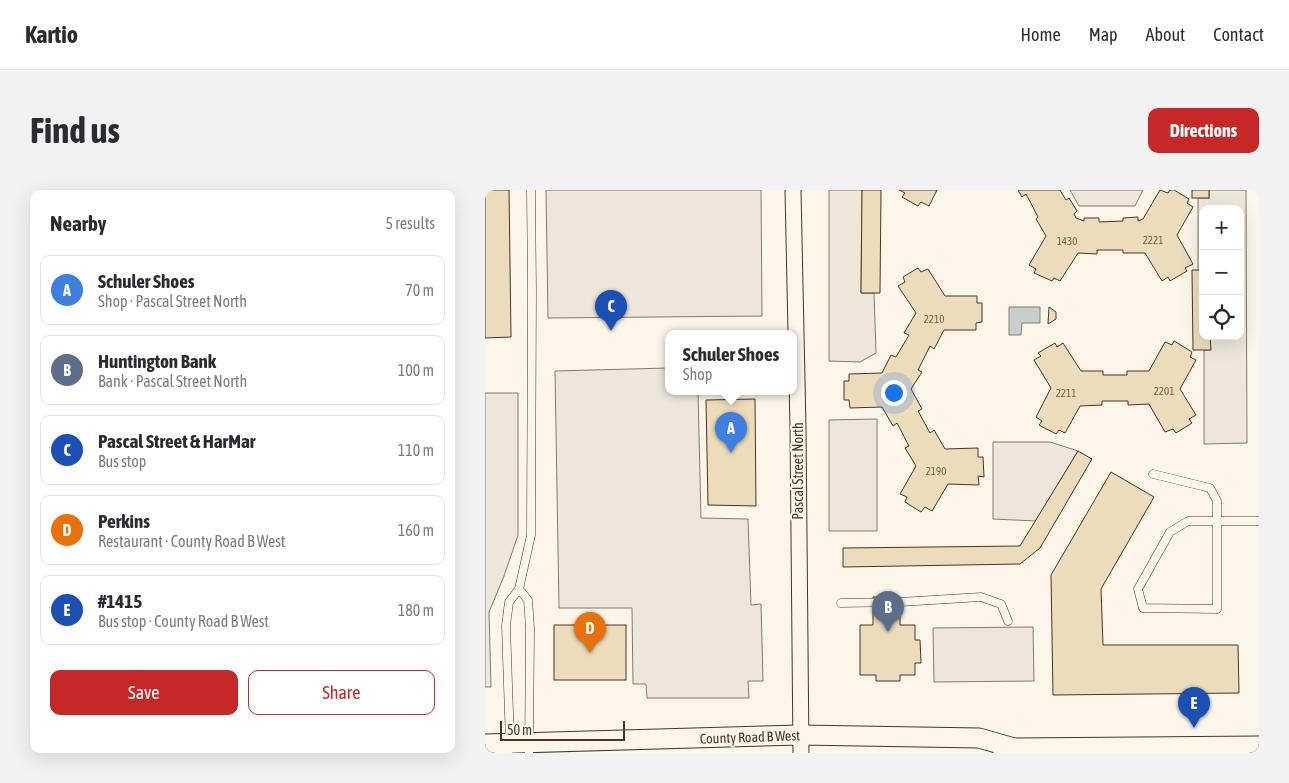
<!DOCTYPE html>
<meta charset="utf-8">
<style>
body{margin:0;font-family:"Asap Condensed",sans-serif;background:#f2f2f3;color:#2b2b33}
.controls{position:absolute;right:15px;top:15px;display:grid;overflow:hidden;border-radius:10px;box-shadow:0 5px 20px #0002}
.controls button{width:45px;height:45px;display:grid;place-items:center;padding:0;border:0;border-bottom:1px solid #e1e1e2;background:#fff;color:#2b2b33;font:25px sans-serif}
.scale{position:absolute;left:15px;bottom:12px;width:125px;box-sizing:border-box;padding-left:5px;border:2px solid #4a3520;border-top:0;font-size:14px;line-height:18px;white-space:nowrap;color:#4a3520;-webkit-text-stroke:4px #fbf6e9;paint-order:stroke}
.you{position:absolute;left:408px;top:202px;width:18px;height:18px;margin:-12px;border:4px solid #fff;border-radius:50%;background:#1a73e8;box-shadow:0 0 0 8px #1a73e833}
.badge{display:grid;place-items:center;width:32px;height:32px;border-radius:50%;background:#c62828;color:#fff;font-size:16px;font-weight:700}
.pin{position:absolute;translate:-50% -41px;filter:drop-shadow(0 1px 2px #0008)}
.pin::after{content:'';position:absolute;top:26px;width:18px;height:15px;background:inherit;clip-path:polygon(0 0,100% 0,50% 100%)}
.popup{position:absolute;left:180px;top:140px;width:132px;height:65px;box-sizing:border-box;display:grid;place-content:center;border-radius:10px;background:#fff;filter:drop-shadow(0 1px 4px #0005);font-size:16px;white-space:nowrap;color:#7c7c81}
.popup b{font-size:19px;color:#2b2b33}
.popup::after{content:'';position:absolute;left:50%;top:100%;margin-left:-10px;border:10px solid transparent;border-top-color:#fff}
.list{margin:0;padding:0;list-style:none}
h2{display:flex;justify-content:space-between;align-items:center;height:65px;margin:0;padding:0 20px;font-size:21px}
h2 small{font-size:16px;font-weight:400;color:#7c7c81}
.list li{display:grid;grid-template-columns:32px 1fr auto;gap:15px;align-items:center;box-sizing:border-box;height:70px;margin:0 10px 10px;padding:0 10px;border:1px solid #e1e1e2;border-radius:10px}
.list b{display:block;font-size:19px;white-space:nowrap}
.list p{margin:0;font-size:16px;white-space:nowrap;color:#7c7c81}
.list em{font-size:16px;font-style:normal;color:#7c7c81}
.actions{display:flex;gap:10px;padding:15px 20px}
.actions a{flex:1;padding:11px 0;border:1px solid #c62828;border-radius:10px;text-align:center;font-size:18px;color:#c62828}
.actions .main{background:#c62828;color:#fff}
.icon{flex:none;width:28px;height:28px;fill:none;stroke:currentColor;stroke-width:2;stroke-linecap:round;stroke-linejoin:round}
.map{position:relative;flex:none;width:774px;height:563px;overflow:hidden;border-radius:10px}
header{display:flex;align-items:center;gap:30px;box-sizing:border-box;height:70px;padding:0 25px;background:#fff;border-bottom:1px solid #e1e1e2}
header strong{font-size:24px}
nav{display:flex;gap:28px;margin-inline-start:auto;font-size:18px}
.intro{display:flex;align-items:center;justify-content:space-between;box-sizing:border-box;height:120px;padding:0 30px}
h1{margin:0;font-size:35px}
.button{padding:12px 22px;border-radius:10px;background:#c62828;color:#fff;font-size:18px;font-weight:700}
main{display:flex;gap:30px;padding:0 30px}
aside{flex:1;background:#fff;border-radius:10px;box-shadow:0 5px 20px #0002}
.map>svg:first-child{display:block}
.parking{fill:#ede7d9;stroke:#887966}
.water{fill:#c9cecd;stroke:#887966}
.building{fill:#ecdcbc;stroke:#4a3520}
.lines{fill:none;stroke-linecap:round;stroke-linejoin:round}
.service-casing{stroke:#4a3520;stroke-width:9}
.minor-casing{stroke:#4a3520;stroke-width:17}
.tertiary-casing{stroke:#4a3520;stroke-width:21}
.service{stroke:#fbf6e9;stroke-width:8}
.minor{stroke:#fbf6e9;stroke-width:15}
.tertiary{stroke:#fbf6e9;stroke-width:19}
.labels{text-anchor:middle;dominant-baseline:central;stroke-width:4;stroke-linejoin:round;paint-order:stroke}
.number-label{font-size:11px;fill:#725f47}
.street-label{font-size:14px;fill:#4a3520;stroke:#fbf6e9}
</style>
<header>
<strong>Kartio</strong>
<nav><a>Home</a><a>Map</a><a>About</a><a>Contact</a></nav>
</header>
<div class="intro"><h1>Find us</h1><a class="button">Directions</a></div>
<main>
<aside>
<h2>Nearby<small>5 results</small></h2>
<ul class="list">
<li><span class="badge" style="background:#3f7fe0">A</span><div><b>Schuler Shoes</b><p>Shop · Pascal Street North</p></div><em>70 m</em></li>
<li><span class="badge" style="background:#5c6f8a">B</span><div><b>Huntington Bank</b><p>Bank · Pascal Street North</p></div><em>100 m</em></li>
<li><span class="badge" style="background:#1a4fb4">C</span><div><b>Pascal Street &amp; HarMar</b><p>Bus stop</p></div><em>110 m</em></li>
<li><span class="badge" style="background:#e8710a">D</span><div><b>Perkins</b><p>Restaurant · County Road B West</p></div><em>160 m</em></li>
<li><span class="badge" style="background:#1a4fb4">E</span><div><b>#1415</b><p>Bus stop · County Road B West</p></div><em>180 m</em></li>
</ul>
<div class="actions"><a class="main">Save</a><a>Share</a></div>
</aside>
<div class="map">
<svg width="774" height="563" viewBox="0 0 774 563">
<rect width="100%" height="100%" fill="#fbf6e9"/>
<!-- parking -->
<g class="parking">
<path d="M61 0H276L277 126 63 128Z"/>
<path d="M344 0H377L376 103H389L391 163 375 172 344 171Z"/>
<path d="M585 0H658L650 16H594Z"/>
<path d="M724 0H761L762 253 719 254V160H725V146H755V19H718V80H713V8H724Z"/>
<path d="M183 178 184 202H213L216 328 263 329 266 415 276 414 278 491H263L264 508H162L161 494H148L147 418H74L70 181Z"/>
<path d="M0 203H33V345L19 386 4 422 6 497H0Z"/>
<path d="M392 229V341H344V230Z"/>
<path d="M508 252H565L593 261 551 331 508 329Z"/>
<path d="M548 437 549 491 449 492 448 438Z"/>
</g>
<!-- water -->
<path class="water" d="M524 117H555V133H537L536 145H524Z"/>
<!-- building -->
<g class="building">
<path d="M0 0H24L26 147 0 148Z"/>
<path d="M377 0H396L395 103H376Z"/>
<path d="M414 0H452L444 16 436 12 433 16 417 7 420 3Z"/>
<path d="M533 0H575L581 10 584 8 592 21 589 24 591 28 599 31V28H614V32L638 31V28L653 27V31L658 29 675 0 683 3 685 0H689L704 9 702 13 708 17 692 45 708 74 700 78 702 81 685 91 683 87 677 91 660 63H638V60H612V64L593 63 575 91 569 88 567 91 549 83 551 79 544 75 561 46 551 29 553 27 541 4 537 7Z"/>
<rect x="707" y="0" width="17" height="8"/>
<path d="M433 78 436 82 443 79 460 106H492V113H497V132L491 133V140H459L449 159 445 156 433 180 437 182 426 199 437 219 433 221 445 243 449 240 460 259 493 258V267H498L499 287 493 286 494 295 463 294 447 321 440 317 436 322 420 312 422 307 415 304 431 276 420 258 424 256 412 233 408 236 397 217 365 218 364 210H359V191H364V184L397 183 406 165 411 167 424 145 419 143 431 123 413 96 420 92 418 87Z"/>
<path d="M707 80H718V146H725L726 160H708Z"/>
<path d="M564 117 571 122V129L563 134Z"/>
<path d="M689 151 707 162 705 167 711 170 695 199 711 225 704 229 707 233 691 243 688 239 680 242 664 214 643 215V211H617V215L595 216 580 243 574 240 571 244 554 235 557 231 551 227 566 198 549 170 556 166 553 163 570 153 572 157 578 153 596 181H618V185H642V181H664L680 152 687 155Z"/>
<path d="M270 209 271 316 223 315 221 210Z"/>
<path d="M593 261 607 269 555 358 535 374 358 377V358L535 356Z"/>
<path d="M626 282 669 307 616 399 618 455H753L754 503 568 505 566 385Z"/>
<path d="M388 407H415V435H430V450H435L436 473H430V485H415V491H391V485H375V435H388Z"/>
<rect x="69" y="435" width="72" height="55"/>
</g>
<g class="lines">
<defs>
<g id="service">
<path d="M668 284 725 298 732 311V419L658 418 653 399 685 342 703 331H774"/>
<path d="M34 399 43 410 45 438 44 563"/>
<path d="M356 413 415 412 496 407 516 414 523 431"/>
<path d="M23 563 25 553 21 436 24 412 34 399 46 345 47 101 46 0"/>
</g>
<path id="minor" d="M308 0 313 238 316 563"/>
<g id="tertiary">
<path d="M0 554 315 545 494 548 529 558"/>
<path d="M518 561 529 558 774 556"/>
</g>
</defs>
<!-- service casing -->
<use href="#service" class="service-casing"/>
<!-- minor casing -->
<use href="#minor" class="minor-casing"/>
<!-- tertiary casing -->
<use href="#tertiary" class="tertiary-casing"/>
<!-- service -->
<use href="#service" class="service"/>
<!-- minor -->
<use href="#minor" class="minor"/>
<!-- tertiary -->
<use href="#tertiary" class="tertiary"/>
</g>
<g class="labels">
<!-- number labels -->
<g class="number-label">
<text x="668" y="50">2221</text>
<text x="582" y="51">1430</text>
<text x="449" y="129">2210</text>
<text x="679" y="201">2201</text>
<text x="581" y="203">2211</text>
<text x="451" y="281">2190</text>
</g>
<!-- street labels -->
<g class="street-label">
<text transform="translate(313 281) rotate(-90)">Pascal Street North</text>
<text transform="translate(265 547) rotate(-2)">County Road B West</text>
</g>
</g>
</svg>
<div class="controls">
<button>+</button>
<button>−</button>
<button><svg class="icon" aria-label="locate" viewBox="0 0 24 24"><circle cx="12" cy="12" r="6"/><path d="M12 2v4M12 18v4M2 12h4M18 12h4"/></svg></button>
</div>
<div class="scale">50 m</div>
<div class="you"></div>
<div class="pin badge" style="left:246px;top:263px;background:#3f7fe0">A</div>
<div class="popup"><b>Schuler Shoes</b>Shop</div>
<div class="pin badge" style="left:403px;top:442px;background:#5c6f8a">B</div>
<div class="pin badge" style="left:126px;top:141px;background:#1a4fb4">C</div>
<div class="pin badge" style="left:105px;top:463px;background:#e8710a">D</div>
<div class="pin badge" style="left:709px;top:538px;background:#1a4fb4">E</div>
</div>
</main>
